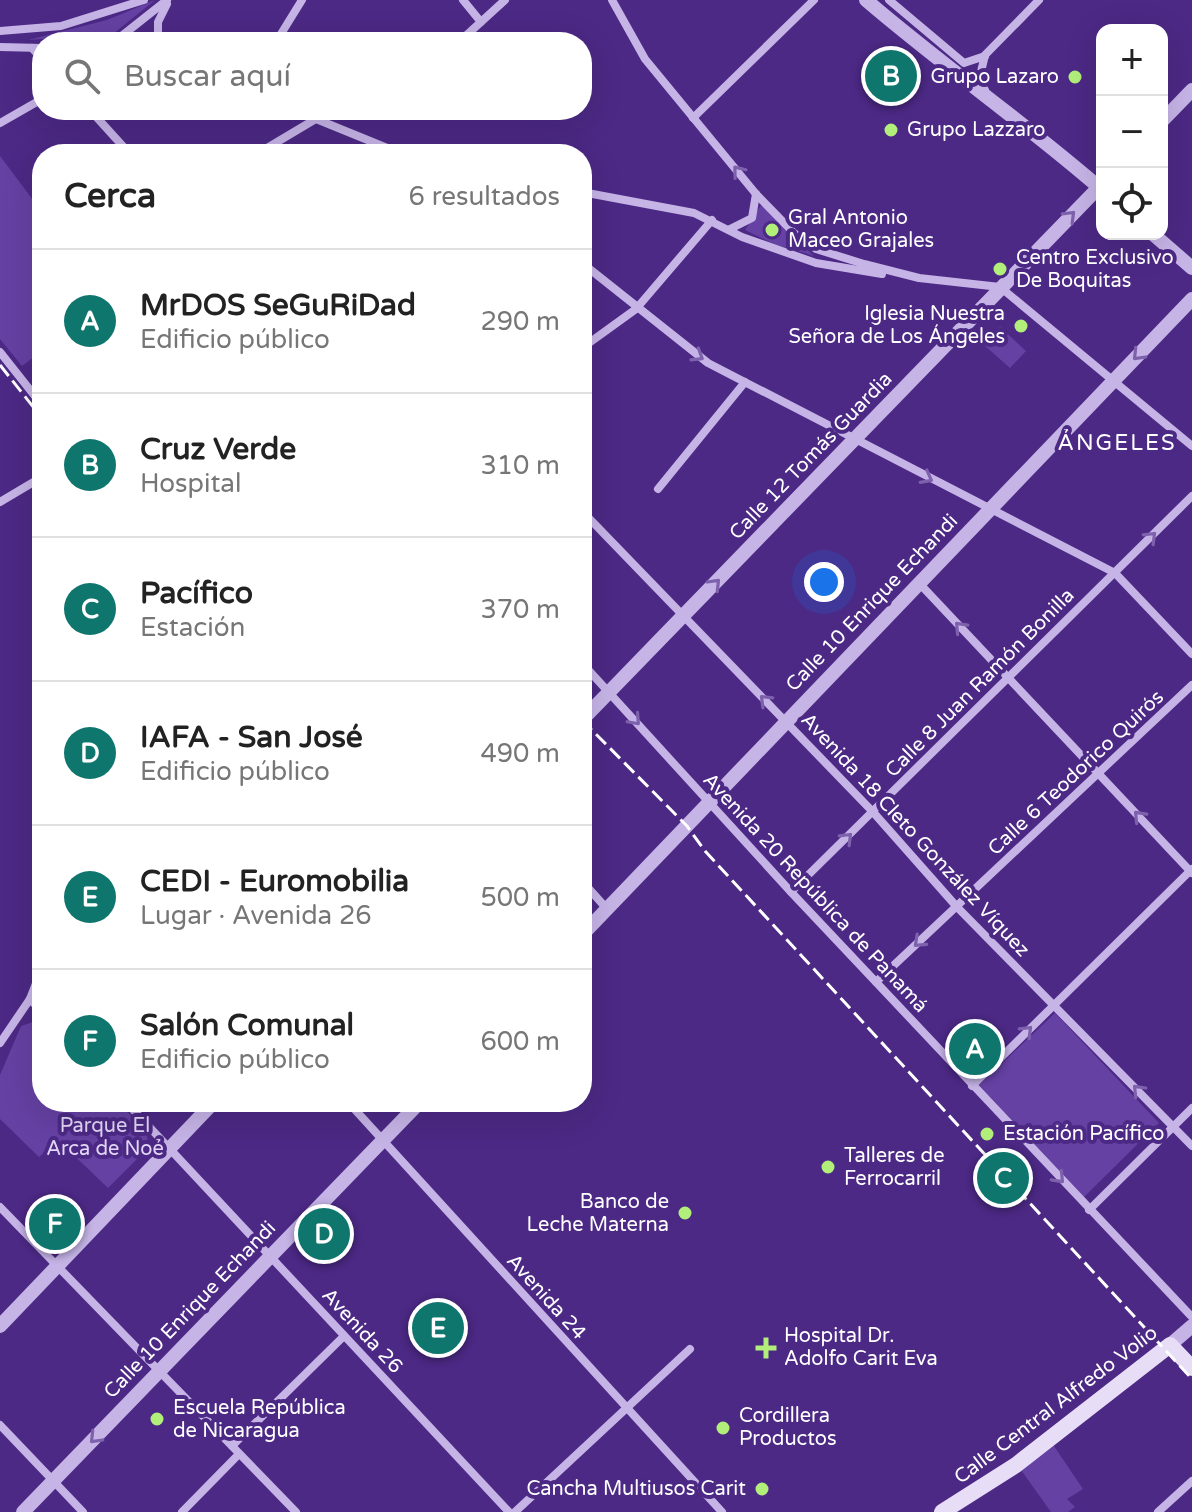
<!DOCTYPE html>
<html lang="es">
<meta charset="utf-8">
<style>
body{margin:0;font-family:"Varela Round",sans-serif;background:#f6f6f6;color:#222}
.controls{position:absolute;right:24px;top:24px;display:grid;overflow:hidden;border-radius:16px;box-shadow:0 8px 32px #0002}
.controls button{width:72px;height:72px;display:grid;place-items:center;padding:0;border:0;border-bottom:2px solid #e0e0e0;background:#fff;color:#222;font:40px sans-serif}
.you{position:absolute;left:824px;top:582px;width:28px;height:28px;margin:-20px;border:6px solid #fff;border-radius:50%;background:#1a73e8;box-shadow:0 0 0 12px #1a73e833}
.badge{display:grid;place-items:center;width:52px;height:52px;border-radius:50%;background:#0f766e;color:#fff;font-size:26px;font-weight:700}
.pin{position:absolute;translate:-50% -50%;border:4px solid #fff;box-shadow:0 2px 8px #0006}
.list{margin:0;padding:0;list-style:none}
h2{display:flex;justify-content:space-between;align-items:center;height:104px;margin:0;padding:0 32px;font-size:34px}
h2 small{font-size:26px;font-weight:400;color:#767676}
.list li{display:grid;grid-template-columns:52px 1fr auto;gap:24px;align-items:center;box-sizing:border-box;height:144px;padding:0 32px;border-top:2px solid #e0e0e0}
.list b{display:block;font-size:30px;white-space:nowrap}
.list p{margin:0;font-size:26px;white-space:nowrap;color:#767676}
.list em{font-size:26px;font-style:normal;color:#767676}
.icon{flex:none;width:44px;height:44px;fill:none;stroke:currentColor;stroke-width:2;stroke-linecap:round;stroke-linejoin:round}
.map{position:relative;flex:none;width:1192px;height:1512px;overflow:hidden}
.search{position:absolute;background:#fff;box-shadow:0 8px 32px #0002;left:32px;top:32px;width:560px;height:88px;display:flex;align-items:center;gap:20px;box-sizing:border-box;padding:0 28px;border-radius:32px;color:#767676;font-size:30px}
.panel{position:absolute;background:#fff;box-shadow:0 8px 32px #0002;left:32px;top:144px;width:560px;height:968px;border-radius:32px}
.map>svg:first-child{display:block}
.green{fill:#6541a3}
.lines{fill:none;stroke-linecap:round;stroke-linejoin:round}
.minor{stroke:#c6b4e7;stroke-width:8}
.tertiary{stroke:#c6b4e7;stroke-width:14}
.secondary{stroke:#e7ddf7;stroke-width:16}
.rail{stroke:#fff;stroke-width:3;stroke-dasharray:14 6;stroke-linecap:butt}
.oneway{stroke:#7d61ac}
.poi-dot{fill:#b1ee7a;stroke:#4c2985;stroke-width:3}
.labels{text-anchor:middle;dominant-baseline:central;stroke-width:8;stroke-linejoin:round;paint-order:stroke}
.poi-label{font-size:20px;fill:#fff;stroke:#4c2985;text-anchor:start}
.street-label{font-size:20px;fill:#fff;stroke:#4c2985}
.park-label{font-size:20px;fill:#e2d7f6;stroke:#4c2985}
.neighbourhood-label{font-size:22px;letter-spacing:2px;fill:#fff;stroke:#4c2985}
</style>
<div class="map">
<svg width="1192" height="1512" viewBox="0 0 1192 1512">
<rect width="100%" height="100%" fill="#4c2985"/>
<!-- green -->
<g class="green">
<path d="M155 0 113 34 28 40 107 20Z"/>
<path d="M0 156 42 212V351L22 366 0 339Z"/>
<path d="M761 205 814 256 774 244 745 230Z"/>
<path d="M1000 327 1026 351 1010 368 984 345Z"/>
<path d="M1055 1013 1159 1123 1084 1197 979 1085Z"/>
<path d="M36 1021 42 1025V1102H118L146 1131 149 1147 108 1188 58 1140 39 1157 0 1119V1075L21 1026Z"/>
<path d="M1054 1446 1083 1489 1067 1499 1075 1507 1068 1512H1051L1021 1470Z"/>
</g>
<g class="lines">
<!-- minor -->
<g class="minor">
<path d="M463 0 481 22"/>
<path d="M612 0 645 59 756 194 794 233 816 249 864 264 919 278 1000 287 1192 446"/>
<path d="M889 0 964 63 985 56"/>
<path d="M0 31 61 26 144 0"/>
<path d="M107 42H154"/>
<path d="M114 42 167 0"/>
<path d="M158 42V22L167 4"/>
<path d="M276 42 302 0"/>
<path d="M459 42 505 0"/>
<path d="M0 47 42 48"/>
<path d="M32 48 42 59"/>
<path d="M985 90 979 80 985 55 1039 0"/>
<path d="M90 110 130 154"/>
<path d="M294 110 402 154"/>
<path d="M693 118 814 0"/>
<path d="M0 123 42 99"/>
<path d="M257 154 314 120"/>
<path d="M582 192 694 213 742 237 816 263 882 274"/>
<path d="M730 229 752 218 756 194"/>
<path d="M582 263 708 363 1115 573 1192 654"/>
<path d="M582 348 636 309 712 220"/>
<path d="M0 352 42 405"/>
<path d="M658 489 745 382"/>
<path d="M0 502 42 477"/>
<path d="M582 511 873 812 957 907 1192 1146"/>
<path d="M919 583 1192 873"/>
<path d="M582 663 791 892 1192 1317"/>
<path d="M582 881 607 909"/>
<path d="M791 892 1192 496"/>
<path d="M876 982 1192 685"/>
<path d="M30 999 42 1012"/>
<path d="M0 1043 30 999 42 968"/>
<path d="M972 1086 1192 869"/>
<path d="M126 1102 509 1512"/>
<path d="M348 1102 722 1512"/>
<path d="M0 1207 296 1512"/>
<path d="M1089 1210 1192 1108"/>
<path d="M0 1425 83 1512"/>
<path d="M232 1446 344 1336"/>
<path d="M182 1512 239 1454"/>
<path d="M515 1512 690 1349"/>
<path d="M1158 1512 1192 1481"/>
</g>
<!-- tertiary -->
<g class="tertiary">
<path d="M866 0C943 66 1025 123 1102 190"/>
<path d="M1162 121 1192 90"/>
<path d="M1153 234 1192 268"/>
<path d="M582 720 1102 184"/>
<path d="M582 935 1192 299"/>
<path d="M0 1326 214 1102"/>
<path d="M1170 1345 1192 1326"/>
<path d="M23 1512 420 1102"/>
</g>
<!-- secondary -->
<path class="secondary" d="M942 1512 1016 1465 1170 1345 1192 1368"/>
<!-- rail -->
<g class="rail">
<path d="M0 365 42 418"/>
<path d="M582 720 687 826 705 851 1192 1379"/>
</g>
</g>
<!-- one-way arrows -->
<defs><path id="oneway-chevron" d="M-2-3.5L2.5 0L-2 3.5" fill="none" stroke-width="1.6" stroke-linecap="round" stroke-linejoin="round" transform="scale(2)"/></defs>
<g class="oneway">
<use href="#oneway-chevron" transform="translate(738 171) rotate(-129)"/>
<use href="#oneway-chevron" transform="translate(1070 216) rotate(-45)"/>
<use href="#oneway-chevron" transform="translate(1138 355) rotate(134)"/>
<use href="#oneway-chevron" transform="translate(698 356) rotate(32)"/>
<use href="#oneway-chevron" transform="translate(927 478) rotate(28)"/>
<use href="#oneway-chevron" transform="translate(1151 537) rotate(-45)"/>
<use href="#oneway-chevron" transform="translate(715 584) rotate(-46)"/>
<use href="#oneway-chevron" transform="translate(960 627) rotate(-133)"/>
<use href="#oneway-chevron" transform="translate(765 700) rotate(-135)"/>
<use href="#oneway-chevron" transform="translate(635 720) rotate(48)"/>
<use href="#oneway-chevron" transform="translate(1139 816) rotate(-133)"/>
<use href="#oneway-chevron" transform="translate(847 838) rotate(-45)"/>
<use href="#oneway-chevron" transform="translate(919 942) rotate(137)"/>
<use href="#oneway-chevron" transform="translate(1027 1031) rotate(-45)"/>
<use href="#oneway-chevron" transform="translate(1138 1090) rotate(-134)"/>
<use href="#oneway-chevron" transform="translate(1059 1178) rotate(47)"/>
<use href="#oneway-chevron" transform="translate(95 1438) rotate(134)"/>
</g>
<!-- markers -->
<g class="poi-dot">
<circle cx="1075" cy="77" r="8"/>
<circle cx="891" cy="130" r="8"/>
<circle cx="772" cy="230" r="8"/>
<circle cx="1000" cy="269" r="8"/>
<circle cx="1021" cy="326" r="8"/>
<circle cx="987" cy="1134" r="8"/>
<circle cx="828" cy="1167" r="8"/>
<circle cx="685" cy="1213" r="8"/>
<path d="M762 1336h8v8h8v8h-8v8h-8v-8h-8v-8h8z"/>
<circle cx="157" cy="1419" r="8"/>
<circle cx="723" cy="1428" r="8"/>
<circle cx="762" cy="1489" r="8"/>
</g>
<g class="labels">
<!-- poi labels -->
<g class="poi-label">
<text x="1059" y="77" text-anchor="end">Grupo Lazaro</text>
<text x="907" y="130">Grupo Lazzaro</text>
<text x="788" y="218">Gral Antonio<tspan x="788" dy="23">Maceo Grajales</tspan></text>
<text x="1016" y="258">Centro Exclusivo<tspan x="1016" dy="23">De Boquitas</tspan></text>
<text x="1005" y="314" text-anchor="end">Iglesia Nuestra<tspan x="1005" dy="23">Señora de Los Ángeles</tspan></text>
<text x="1003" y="1134">Estación Pacífico</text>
<text x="844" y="1156">Talleres de<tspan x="844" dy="23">Ferrocarril</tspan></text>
<text x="669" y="1202" text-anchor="end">Banco de<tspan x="669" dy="23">Leche Materna</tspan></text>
<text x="784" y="1336">Hospital Dr.<tspan x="784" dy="23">Adolfo Carit Eva</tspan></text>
<text x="173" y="1408">Escuela República<tspan x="173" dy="23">de Nicaragua</tspan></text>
<text x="739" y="1416">Cordillera<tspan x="739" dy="23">Productos</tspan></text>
<text x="746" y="1489" text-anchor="end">Cancha Multiusos Carit</text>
</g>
<!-- street labels -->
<g class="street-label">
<text transform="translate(811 456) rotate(-46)">Calle 12 Tomás Guardia</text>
<text transform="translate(872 603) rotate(-46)">Calle 10 Enrique Echandi</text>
<text transform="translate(980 683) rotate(-45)">Calle 8 Juan Ramón Bonilla</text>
<text transform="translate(1076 773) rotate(-43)">Calle 6 Teodorico Quirós</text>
<text transform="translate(915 835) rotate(47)">Avenida 18 Cleto González Víquez</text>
<text transform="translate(815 893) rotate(47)">Avenida 20 República de Panamá</text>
<text transform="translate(546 1297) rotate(48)">Avenida 24</text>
<text transform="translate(190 1310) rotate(-46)">Calle 10 Enrique Echandi</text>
<text transform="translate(362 1331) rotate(47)">Avenida 26</text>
<text transform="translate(1056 1405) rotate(-37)">Calle Central Alfredo Volio</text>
</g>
<!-- park labels -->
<g class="park-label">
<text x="105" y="1126">Parque El<tspan x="105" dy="23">Arca de Noé</tspan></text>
</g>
<!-- neighbourhood labels -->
<g class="neighbourhood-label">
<text x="1117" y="443">ÁNGELES</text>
</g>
</g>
</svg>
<div class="controls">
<button>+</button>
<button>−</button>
<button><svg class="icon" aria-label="locate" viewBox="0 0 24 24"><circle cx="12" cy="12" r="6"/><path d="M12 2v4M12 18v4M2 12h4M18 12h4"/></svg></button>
</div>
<div class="you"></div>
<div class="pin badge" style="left:975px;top:1049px">A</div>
<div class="pin badge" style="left:891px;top:76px">B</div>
<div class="pin badge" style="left:1003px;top:1178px">C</div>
<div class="pin badge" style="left:324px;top:1234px">D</div>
<div class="pin badge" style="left:438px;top:1328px">E</div>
<div class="pin badge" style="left:55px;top:1224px">F</div>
<div class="search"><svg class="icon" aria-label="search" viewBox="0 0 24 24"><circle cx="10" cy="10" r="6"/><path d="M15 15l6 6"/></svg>Buscar aquí</div>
<section class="panel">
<h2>Cerca<small>6 resultados</small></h2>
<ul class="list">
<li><span class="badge">A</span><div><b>MrDOS SeGuRiDad</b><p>Edificio público</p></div><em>290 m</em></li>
<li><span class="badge">B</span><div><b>Cruz Verde</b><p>Hospital</p></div><em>310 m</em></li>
<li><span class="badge">C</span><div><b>Pacífico</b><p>Estación</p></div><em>370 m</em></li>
<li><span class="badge">D</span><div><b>IAFA - San José</b><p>Edificio público</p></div><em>490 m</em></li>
<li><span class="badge">E</span><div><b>CEDI - Euromobilia</b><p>Lugar · Avenida 26</p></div><em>500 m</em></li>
<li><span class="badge">F</span><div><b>Salón Comunal</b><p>Edificio público</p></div><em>600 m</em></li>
</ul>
</section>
</div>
